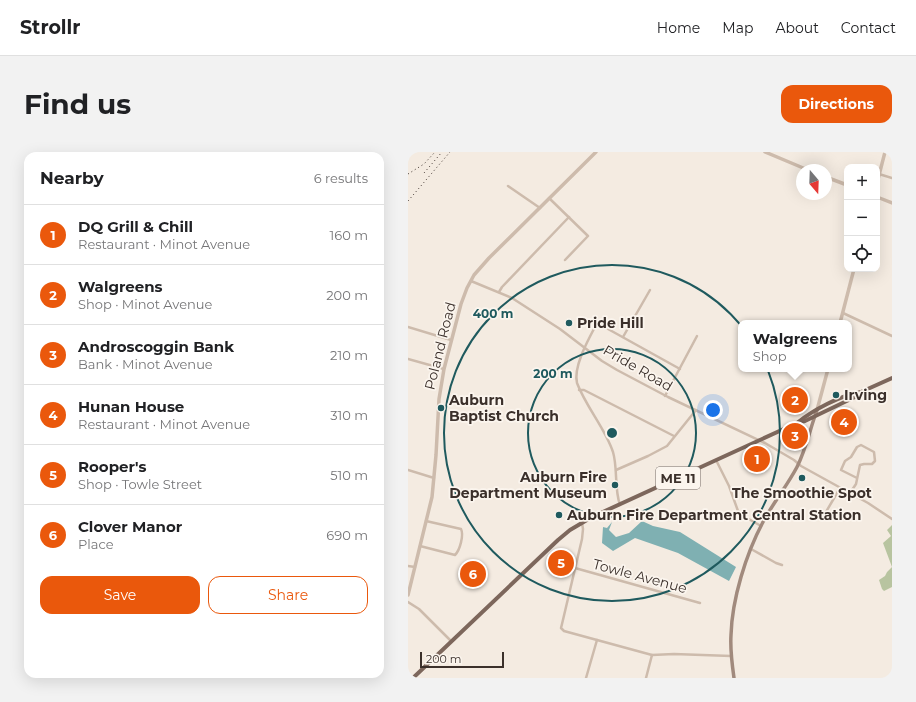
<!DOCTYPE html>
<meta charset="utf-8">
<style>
body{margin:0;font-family:Montserrat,sans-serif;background:#f2f2f2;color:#202124}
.controls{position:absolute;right:12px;top:12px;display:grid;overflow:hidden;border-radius:8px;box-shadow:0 4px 16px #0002}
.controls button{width:36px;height:36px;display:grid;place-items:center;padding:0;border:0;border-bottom:1px solid #e0e0e0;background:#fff;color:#202124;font:20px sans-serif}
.compass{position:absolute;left:388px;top:12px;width:36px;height:36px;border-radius:50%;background:#fff;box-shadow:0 4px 16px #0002;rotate:161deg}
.scale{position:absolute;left:12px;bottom:10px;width:84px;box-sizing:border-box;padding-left:4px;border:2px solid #3b302b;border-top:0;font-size:11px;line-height:14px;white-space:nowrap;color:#3b302b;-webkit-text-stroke:3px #fbf5ee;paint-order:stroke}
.you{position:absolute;left:305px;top:258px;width:14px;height:14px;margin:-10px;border:3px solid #fff;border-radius:50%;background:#1a73e8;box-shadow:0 0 0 6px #1a73e833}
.badge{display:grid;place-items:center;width:26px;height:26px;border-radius:50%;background:#ea580c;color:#fff;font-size:13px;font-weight:700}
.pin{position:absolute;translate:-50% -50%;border:2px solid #fff;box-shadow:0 1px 4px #0006}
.popup{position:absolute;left:330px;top:168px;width:114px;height:52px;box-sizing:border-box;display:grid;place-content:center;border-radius:8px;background:#fff;filter:drop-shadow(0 1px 3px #0005);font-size:13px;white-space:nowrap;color:#757577}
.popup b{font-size:15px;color:#202124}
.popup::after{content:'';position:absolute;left:50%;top:100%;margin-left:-8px;border:8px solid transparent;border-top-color:#fff}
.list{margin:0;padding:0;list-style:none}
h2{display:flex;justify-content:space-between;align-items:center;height:52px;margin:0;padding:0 16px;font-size:17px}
h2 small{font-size:13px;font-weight:400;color:#757577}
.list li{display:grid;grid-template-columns:26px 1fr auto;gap:12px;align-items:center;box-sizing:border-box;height:60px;padding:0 16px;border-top:1px solid #e0e0e0}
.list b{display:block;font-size:15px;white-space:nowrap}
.list p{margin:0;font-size:13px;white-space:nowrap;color:#757577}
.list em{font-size:13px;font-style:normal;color:#757577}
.actions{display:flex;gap:8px;padding:12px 16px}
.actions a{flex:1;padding:9px 0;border:1px solid #ea580c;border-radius:12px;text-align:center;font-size:14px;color:#ea580c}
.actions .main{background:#ea580c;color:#fff}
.icon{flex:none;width:22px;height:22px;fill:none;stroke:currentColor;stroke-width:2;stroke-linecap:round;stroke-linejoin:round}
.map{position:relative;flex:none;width:484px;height:526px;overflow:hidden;border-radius:12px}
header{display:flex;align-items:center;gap:24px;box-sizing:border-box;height:56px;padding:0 20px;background:#fff;border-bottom:1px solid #e0e0e0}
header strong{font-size:19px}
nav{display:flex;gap:22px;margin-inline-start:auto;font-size:14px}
.intro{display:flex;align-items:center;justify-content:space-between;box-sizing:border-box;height:96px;padding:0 24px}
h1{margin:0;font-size:28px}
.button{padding:10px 18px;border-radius:12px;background:#ea580c;color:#fff;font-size:14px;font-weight:700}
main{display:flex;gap:24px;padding:0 24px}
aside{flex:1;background:#fff;border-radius:12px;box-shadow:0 4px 16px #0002}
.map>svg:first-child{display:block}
.green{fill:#b8c4a0}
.water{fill:#7fb0b2}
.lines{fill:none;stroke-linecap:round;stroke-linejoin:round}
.minor{stroke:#cdbbac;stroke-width:2.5}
.tertiary{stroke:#cdbbac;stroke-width:3.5}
.secondary{stroke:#a18a7d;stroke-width:3.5}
.primary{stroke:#7d675c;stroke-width:4}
.rail{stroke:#3b302b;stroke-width:1;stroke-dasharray:1 3;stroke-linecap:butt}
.ring{fill:none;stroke:#1f5a5e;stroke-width:2}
.poi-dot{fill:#1f5a5e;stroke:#fbf5ee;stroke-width:1.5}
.labels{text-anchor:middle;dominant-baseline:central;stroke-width:3.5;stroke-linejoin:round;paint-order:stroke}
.shield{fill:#fbf5ee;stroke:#756b66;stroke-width:1}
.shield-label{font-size:13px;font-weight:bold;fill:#3b302b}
.poi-label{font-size:14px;font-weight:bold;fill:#3b302b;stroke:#fbf5ee;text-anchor:start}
.street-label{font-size:14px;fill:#3b302b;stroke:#fbf5ee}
.centre{fill:#1f5a5e;stroke:#fbf5ee;stroke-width:2}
.ring-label{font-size:12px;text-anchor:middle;font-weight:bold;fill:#1f5a5e;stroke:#fbf5ee;stroke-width:3.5;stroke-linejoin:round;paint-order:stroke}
</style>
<header>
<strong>Strollr</strong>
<nav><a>Home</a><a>Map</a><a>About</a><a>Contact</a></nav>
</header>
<div class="intro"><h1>Find us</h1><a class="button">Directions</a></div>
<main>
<aside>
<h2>Nearby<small>6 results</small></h2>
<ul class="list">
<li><span class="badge">1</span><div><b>DQ Grill &amp; Chill</b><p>Restaurant · Minot Avenue</p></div><em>160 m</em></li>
<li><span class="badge">2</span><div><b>Walgreens</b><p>Shop · Minot Avenue</p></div><em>200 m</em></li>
<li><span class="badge">3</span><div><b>Androscoggin Bank</b><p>Bank · Minot Avenue</p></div><em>210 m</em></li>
<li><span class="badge">4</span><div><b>Hunan House</b><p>Restaurant · Minot Avenue</p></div><em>310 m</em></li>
<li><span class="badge">5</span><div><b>Rooper's</b><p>Shop · Towle Street</p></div><em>510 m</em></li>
<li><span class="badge">6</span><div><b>Clover Manor</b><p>Place</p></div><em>690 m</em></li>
</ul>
<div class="actions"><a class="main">Save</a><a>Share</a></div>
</aside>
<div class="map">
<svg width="484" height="526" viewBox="0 0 484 526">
<rect width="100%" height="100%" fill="#f4ebe1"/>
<!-- green -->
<path class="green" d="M484 373V435L476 439 474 437 471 428 477 424 479 420 484 415 475 391 483 384 479 378Z"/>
<!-- water -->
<path class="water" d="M234 369 245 374 272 380 328 415 321 429 270 401 227 386 205 399 194 391 195 375 199 376 204 370 201 378 208 385 221 381Z"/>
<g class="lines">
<!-- minor -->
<g class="minor">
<path d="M471 22 484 26"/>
<path d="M100 34 132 56"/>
<path d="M141 46 180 84 157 108"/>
<path d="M63 129 104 146 152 177 194 209 209 218 260 245 357 291 386 308 393 314 460 351 484 367"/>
<path d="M91 140 94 135 161 65"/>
<path d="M435 161 484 184"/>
<path d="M0 175 43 188"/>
<path d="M215 185 242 138"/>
<path d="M0 207 36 217"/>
<path d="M171 238H176L266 284"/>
<path d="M257 244 289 184"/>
<path d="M308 308 321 334 330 359 339 366 353 374"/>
<path d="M0 318 26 326"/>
<path d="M208 318 240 304 259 294 288 258"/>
<path d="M442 341 448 332 452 313 456 312H464L467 309 466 300 453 293 449 295 443 305 437 309 433 318 449 326"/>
<path d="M212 353C206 336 210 317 205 300 197 276 178 255 169 231 165 215 180 188 188 173L191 172 272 217"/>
<path d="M415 365 432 336"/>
<path d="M174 371 175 377 174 387 154 472 153 476 156 479 244 503 266 502 323 504"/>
<path d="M12 394 47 403C52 398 56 383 53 377L18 369"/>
<path d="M343 397 368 411 374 413"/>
<path d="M0 414 7 415"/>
<path d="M167 416 292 451"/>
<path d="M0 450 11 457 43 489"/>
<path d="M178 526 189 488"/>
<path d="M238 526 244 503"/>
</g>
<!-- tertiary -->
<g class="tertiary">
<path d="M357 0 400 18"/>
<path d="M418 25 439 33"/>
<path d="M469 31 477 0"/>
<path d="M469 45 484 51"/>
<path d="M432 171 446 117"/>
<path d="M409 258 420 217"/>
<path d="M0 443 24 345 28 303 31 247 36 217 53 152 59 136 66 123 81 106 188 0"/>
</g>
<!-- secondary -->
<path class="secondary" d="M326 526C324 512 322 498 323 483 324 447 338 402 355 370 365 351 379 334 389 315 398 297 402 277 409 258"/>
<!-- primary -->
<g class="primary">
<path d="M389 271 397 269 447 245 453 240 484 226"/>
<path d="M5 526 150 388 162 378 184 365 389 271C405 258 433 243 453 240"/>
</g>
<!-- rail -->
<g class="rail">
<path d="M16 21 34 0"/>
<path d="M0 22 16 12 27 0"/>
<path d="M0 49 42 0"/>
</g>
</g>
<!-- distance rings -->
<g class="ring">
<circle cx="204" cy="281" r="84"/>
<circle cx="204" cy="281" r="168"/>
</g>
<!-- markers -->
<g class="poi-dot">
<circle cx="161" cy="171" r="4"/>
<circle cx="428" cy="243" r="4"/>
<circle cx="33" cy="256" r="4"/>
<circle cx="394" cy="326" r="4"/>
<circle cx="207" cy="333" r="4"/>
<circle cx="151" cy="363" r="4"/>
</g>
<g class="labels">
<!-- shield labels -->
<rect class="shield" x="248" y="315" width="44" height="22" rx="3"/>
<g class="shield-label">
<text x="270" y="326">ME 11</text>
</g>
<!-- poi labels -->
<g class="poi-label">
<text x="169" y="171">Pride Hill</text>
<text x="436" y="243">Irving</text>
<text x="41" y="248">Auburn<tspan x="41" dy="16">Baptist Church</tspan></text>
<text x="199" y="325" text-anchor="end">Auburn Fire<tspan x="199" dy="16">Department Museum</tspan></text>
<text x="394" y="341" text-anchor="middle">The Smoothie Spot</text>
<text x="159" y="363">Auburn Fire Department Central Station</text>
</g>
<!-- street labels -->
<g class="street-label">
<text transform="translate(32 194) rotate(-76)">Poland Road</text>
<text transform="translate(230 216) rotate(30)">Pride Road</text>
<text transform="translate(232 424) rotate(15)">Towle Avenue</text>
</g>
</g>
<circle cx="204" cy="281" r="6" class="centre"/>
<g class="ring-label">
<text x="85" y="166">400 m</text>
<text x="145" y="226">200 m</text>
</g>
</svg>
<div class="controls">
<button>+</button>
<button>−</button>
<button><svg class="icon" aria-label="locate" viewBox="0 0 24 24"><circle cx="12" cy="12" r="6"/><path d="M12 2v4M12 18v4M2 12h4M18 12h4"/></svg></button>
</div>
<svg class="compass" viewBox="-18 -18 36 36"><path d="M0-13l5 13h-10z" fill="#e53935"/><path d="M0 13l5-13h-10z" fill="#757577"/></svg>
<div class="scale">200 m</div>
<div class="you"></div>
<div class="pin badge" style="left:349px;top:307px">1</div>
<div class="pin badge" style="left:387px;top:248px">2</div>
<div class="popup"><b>Walgreens</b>Shop</div>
<div class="pin badge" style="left:387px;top:284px">3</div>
<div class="pin badge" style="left:436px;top:270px">4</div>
<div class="pin badge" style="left:153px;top:411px">5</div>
<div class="pin badge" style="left:65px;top:422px">6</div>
</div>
</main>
